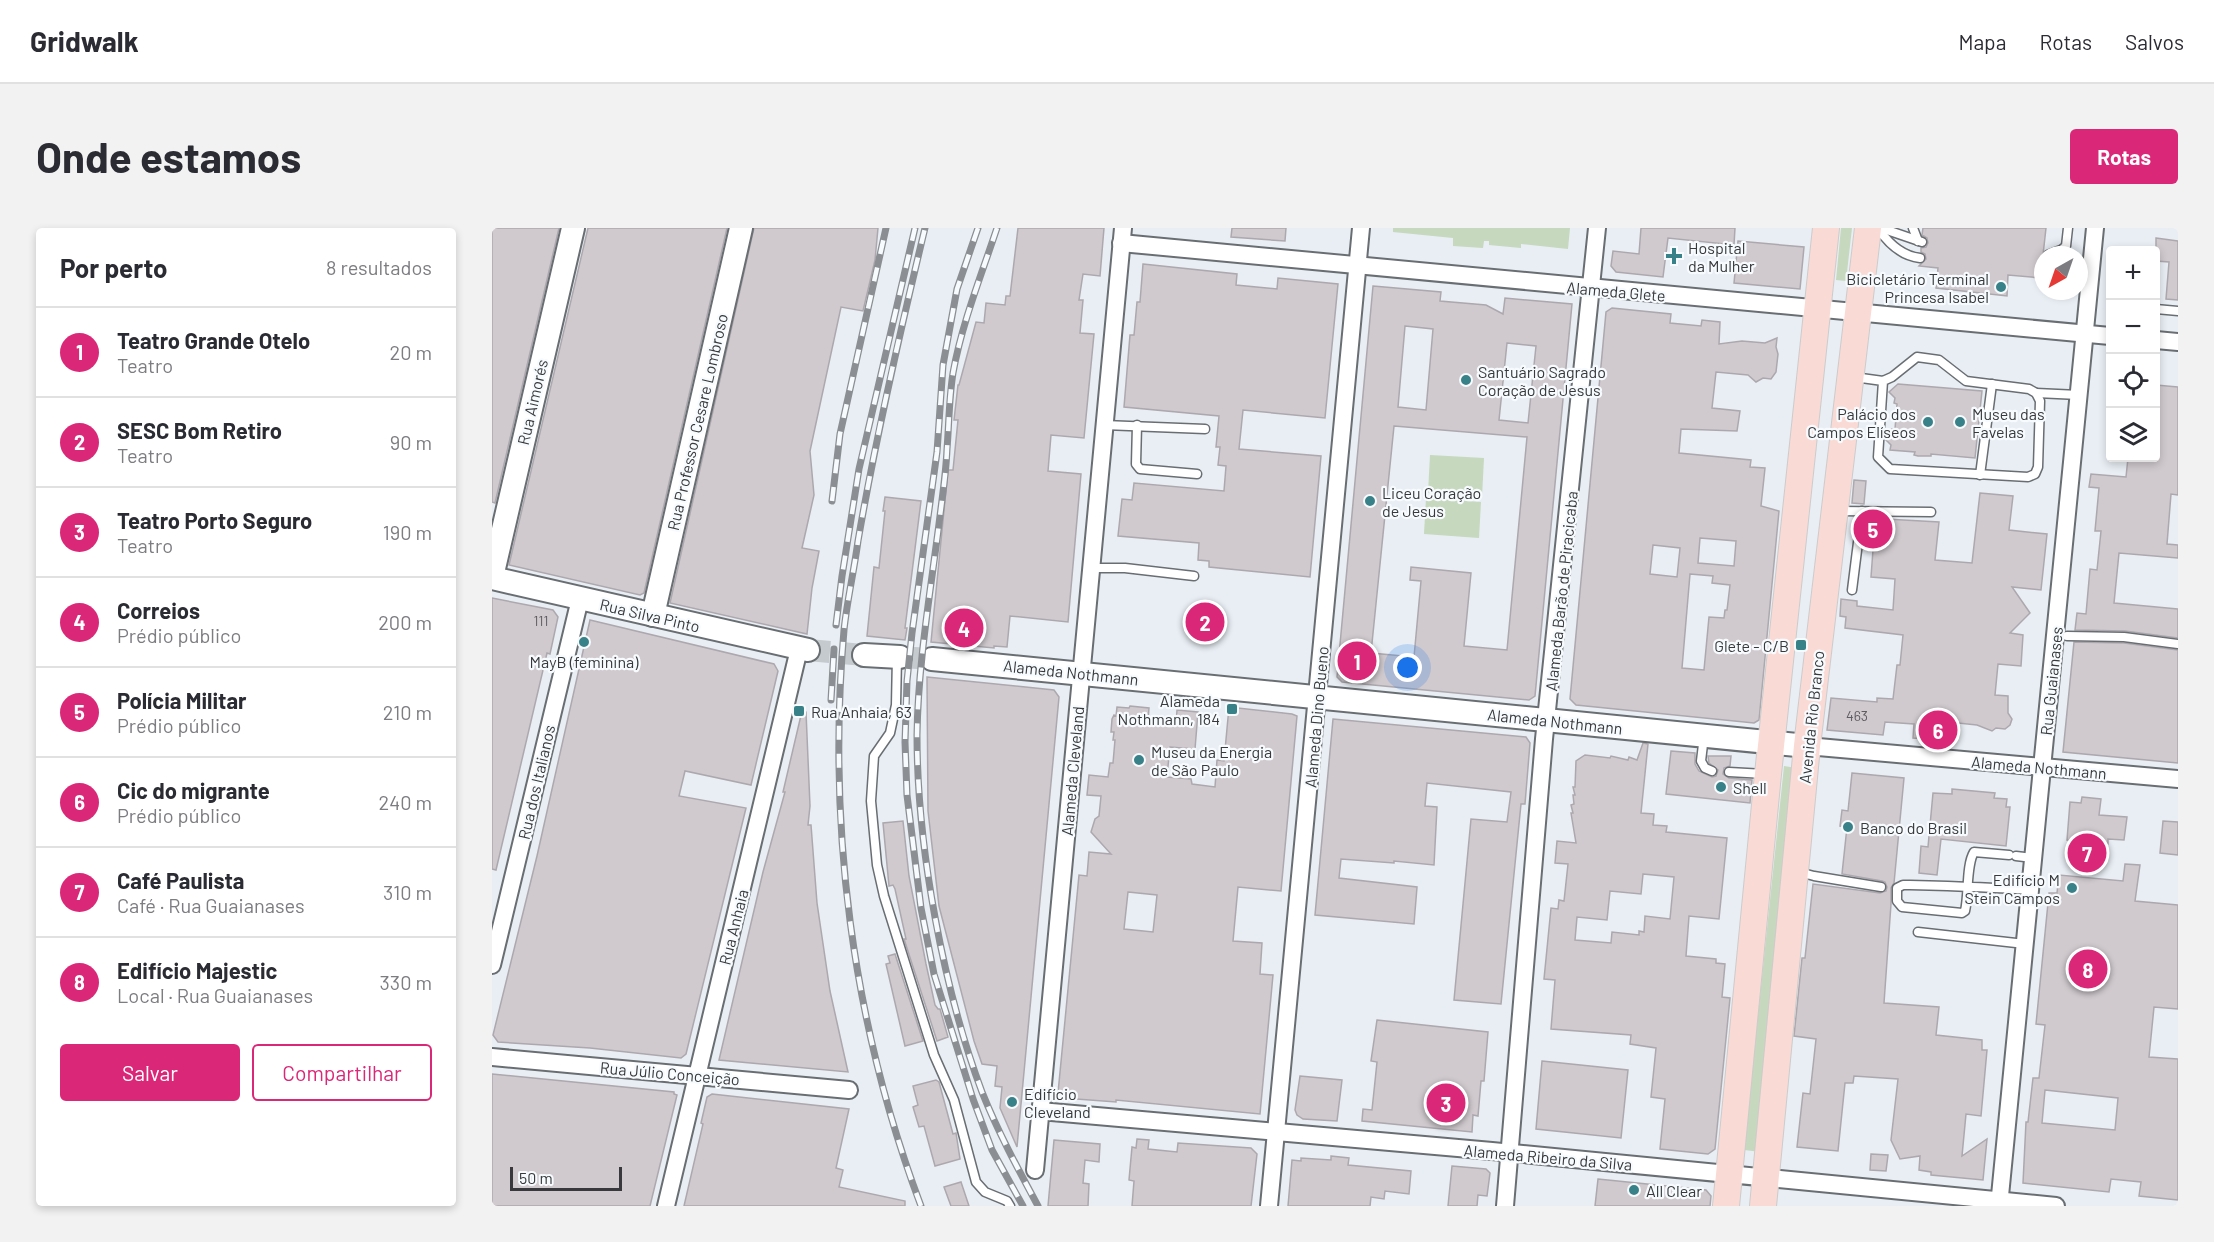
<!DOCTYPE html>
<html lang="pt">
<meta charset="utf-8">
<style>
body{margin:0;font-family:Barlow,sans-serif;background:#f2f2f3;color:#2b2b33}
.controls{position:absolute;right:18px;top:18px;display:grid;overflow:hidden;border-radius:6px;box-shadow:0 3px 9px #0003}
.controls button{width:54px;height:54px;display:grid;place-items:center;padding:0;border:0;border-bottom:2px solid #e1e1e2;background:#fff;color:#2b2b33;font:30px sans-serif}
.compass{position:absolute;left:1542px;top:18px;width:54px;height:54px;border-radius:50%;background:#fff;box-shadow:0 3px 9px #0003;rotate:220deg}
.scale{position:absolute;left:18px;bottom:15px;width:112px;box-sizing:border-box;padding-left:6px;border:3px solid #37393c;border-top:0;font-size:16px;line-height:21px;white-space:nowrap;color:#37393c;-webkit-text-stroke:4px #f8fbfe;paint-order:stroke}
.you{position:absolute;left:916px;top:440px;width:21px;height:21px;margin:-15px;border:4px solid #fff;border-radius:50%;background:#1a73e8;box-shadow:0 0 0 9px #1a73e833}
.badge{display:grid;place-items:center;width:39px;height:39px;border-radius:50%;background:#db2777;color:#fff;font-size:20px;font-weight:700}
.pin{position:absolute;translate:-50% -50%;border:3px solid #fff;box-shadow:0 2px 6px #0006}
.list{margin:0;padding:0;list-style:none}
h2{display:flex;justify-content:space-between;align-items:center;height:78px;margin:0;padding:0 24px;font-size:26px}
h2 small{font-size:20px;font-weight:400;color:#7c7c81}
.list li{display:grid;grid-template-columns:39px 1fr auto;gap:18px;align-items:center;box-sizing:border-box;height:90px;padding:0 24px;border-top:2px solid #e1e1e2}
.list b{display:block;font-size:22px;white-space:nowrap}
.list p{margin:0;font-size:20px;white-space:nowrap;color:#7c7c81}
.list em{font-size:20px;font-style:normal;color:#7c7c81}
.actions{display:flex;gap:12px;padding:18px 24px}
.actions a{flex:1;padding:14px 0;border:2px solid #db2777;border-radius:6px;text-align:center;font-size:21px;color:#db2777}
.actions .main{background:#db2777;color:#fff}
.icon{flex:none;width:33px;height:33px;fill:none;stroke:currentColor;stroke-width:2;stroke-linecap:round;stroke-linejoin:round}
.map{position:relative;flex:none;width:1686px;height:978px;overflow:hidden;border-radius:6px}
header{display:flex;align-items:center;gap:36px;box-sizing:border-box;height:84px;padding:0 30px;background:#fff;border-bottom:2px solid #e1e1e2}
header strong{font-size:28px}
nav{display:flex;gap:33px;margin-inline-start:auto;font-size:21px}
.intro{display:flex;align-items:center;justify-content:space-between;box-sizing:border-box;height:144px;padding:0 36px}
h1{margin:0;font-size:42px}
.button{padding:15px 27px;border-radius:6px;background:#db2777;color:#fff;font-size:21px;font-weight:700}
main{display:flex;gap:36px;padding:0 36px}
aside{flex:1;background:#fff;border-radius:6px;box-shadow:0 3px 9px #0003}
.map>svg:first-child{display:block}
.green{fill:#c6d8bd}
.building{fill:#d0cacf;stroke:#ada8ad;stroke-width:1.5;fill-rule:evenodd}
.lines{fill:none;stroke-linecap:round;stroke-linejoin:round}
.secondary-tunnel{stroke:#c5cacf;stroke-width:22;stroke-dasharray:22 11;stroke-linecap:butt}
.lane-casing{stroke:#696e73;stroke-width:11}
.street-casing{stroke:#696e73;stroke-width:20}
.secondary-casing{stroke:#696e73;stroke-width:26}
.primary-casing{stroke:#cbcccc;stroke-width:28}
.lane{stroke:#fff;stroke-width:8}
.street{stroke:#fff;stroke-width:16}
.secondary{stroke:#fff;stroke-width:22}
.primary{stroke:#fadad4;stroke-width:26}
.rail-casing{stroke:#8b8f93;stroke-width:7}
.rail{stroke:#f8fbfe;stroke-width:4.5;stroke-dasharray:14;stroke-linecap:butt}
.poi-dot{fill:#398188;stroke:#f8fbfe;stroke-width:2}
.labels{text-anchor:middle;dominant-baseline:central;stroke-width:4.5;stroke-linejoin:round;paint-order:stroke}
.number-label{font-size:14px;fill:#5d5d61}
.poi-label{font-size:16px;fill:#37393c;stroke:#f8fbfe;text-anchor:start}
.street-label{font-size:16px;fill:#37393c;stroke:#f8fbfe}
</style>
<header>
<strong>Gridwalk</strong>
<nav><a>Mapa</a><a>Rotas</a><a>Salvos</a></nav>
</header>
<div class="intro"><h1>Onde estamos</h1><a class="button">Rotas</a></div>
<main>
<aside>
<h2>Por perto<small>8 resultados</small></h2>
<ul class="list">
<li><span class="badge">1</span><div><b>Teatro Grande Otelo</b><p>Teatro</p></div><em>20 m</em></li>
<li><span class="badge">2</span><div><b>SESC Bom Retiro</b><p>Teatro</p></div><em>90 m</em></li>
<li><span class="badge">3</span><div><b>Teatro Porto Seguro</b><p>Teatro</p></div><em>190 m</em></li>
<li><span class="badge">4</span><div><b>Correios</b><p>Prédio público</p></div><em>200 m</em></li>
<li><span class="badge">5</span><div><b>Polícia Militar</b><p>Prédio público</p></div><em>210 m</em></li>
<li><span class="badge">6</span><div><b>Cic do migrante</b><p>Prédio público</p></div><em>240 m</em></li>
<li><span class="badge">7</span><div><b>Café Paulista</b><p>Café · Rua Guaianases</p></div><em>310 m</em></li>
<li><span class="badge">8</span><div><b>Edifício Majestic</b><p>Local · Rua Guaianases</p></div><em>330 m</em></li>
</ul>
<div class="actions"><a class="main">Salvar</a><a>Compartilhar</a></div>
</aside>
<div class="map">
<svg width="1686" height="978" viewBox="0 0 1686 978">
<rect width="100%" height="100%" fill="#e8eef4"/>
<!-- green -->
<g class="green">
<path d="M901 0H1078L1076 21 1029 16V20L997 17V13H992L991 20 961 18V10L901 4Z"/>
<path d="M1349 0H1360L1354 53 1344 52Z"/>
<path d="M938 227 992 230 990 269 936 265Z"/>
<path d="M934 270 989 274 987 310 932 306Z"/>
<path d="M1292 538 1304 540 1269 924 1252 922Z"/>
</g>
<!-- building -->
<g class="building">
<path d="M0 0H67L3 275 0 274Z"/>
<path d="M96 0H235L152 365 148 367 17 337Z"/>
<path d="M262 0H386L383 32 371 83 349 79 318 223 322 267 310 320 327 323 320 360 315 406 178 375Z"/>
<path d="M526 0H612L608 48 591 46 587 72H591L588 105 602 106 592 210 559 207 556 243 589 246 576 394 518 388 515 419 502 418V420L439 414 456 242H461L466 192H462L466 157H467L484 94 492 95 494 75 513 77 514 68H518Z"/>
<path d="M740 0H794L793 13 739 9Z"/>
<path d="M1149 0H1243L1242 17 1176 10 1171 49 1124 44 1119 38 1121 23 1147 26Z"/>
<path d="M1431 0H1554L1550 36 1546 37 1544 41 1549 50 1516 47 1515 68 1444 60 1446 40 1427 38 1434 31 1433 26 1429 24V20L1434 19 1436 15 1435 10 1430 7Z"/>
<path d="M1664 10 1686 13V72L1674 71 1677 34 1664 33Z"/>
<path d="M1246 13 1312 19 1308 61 1242 55Z"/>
<path d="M651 36 745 46 744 57 785 61 786 50 846 56 833 190 751 182 747 221 829 228 818 349 717 339V333L706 332 707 315 626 308 630 271 640 272 642 255 732 263 734 238 726 237 728 219H724L727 188 632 179 638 107H642L645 74H648Z"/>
<path d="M881 58 949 64 948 73 994 77 1011 86 1013 70 1080 76 1043 468 1037 472 850 454 845 449ZM913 98 941 101 934 182 906 179ZM1015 115 1044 118 1036 195 1007 192ZM902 198 1035 209 1015 422 972 418 979 345 919 339 918 352 929 353 922 429 879 425Z"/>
<path d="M1120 80 1179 86 1178 95 1209 98 1210 92 1228 94 1227 116 1250 113 1273 115 1285 110 1284 119 1286 126 1284 144 1279 151 1271 150 1264 154 1256 147 1224 144 1220 180 1248 183 1245 203 1189 201 1187 225 1259 232 1258 239 1273 240 1269 278 1287 283 1267 492 1262 495 1084 477 1078 471 1114 84ZM1208 310 1244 313 1242 338 1206 335ZM1161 317 1188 320 1185 349 1158 346ZM1198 346 1221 348 1220 355 1238 357 1235 382H1233L1232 390 1217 389 1212 442 1190 440Z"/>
<path d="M1406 156 1490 163 1483 230 1439 226V228H1426L1422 227 1423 224 1398 222 1399 217 1394 212 1400 206V201H1403L1405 176 1402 175 1403 170 1397 164Z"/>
<path d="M1664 157 1686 159V267L1679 266 1675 316 1686 317V330L1627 325 1622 375 1686 381V410L1633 403 1583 402 1585 385 1594 386 1598 341 1605 342 1609 303H1603L1607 260 1597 259 1599 246 1634 249 1636 230H1664Z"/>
<path d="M1362 252 1374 253 1372 276 1360 275Z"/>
<path d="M1488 265 1521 268 1517 302 1555 306 1549 362 1520 359 1538 385 1518 405 1531 407 1529 438 1506 436 1503 467 1516 468V485L1520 491 1518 497 1513 501 1504 500 1500 503 1485 497 1447 493 1445 512 1421 510 1422 496 1393 494 1391 507 1335 502 1339 470 1385 474V470L1401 471 1405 437H1408L1411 407 1353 400 1354 389 1348 388 1349 371 1365 373V378L1401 382 1403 351 1379 349 1381 322 1372 321 1376 290 1447 294 1443 332 1480 335Z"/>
<path d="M393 269 429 273 413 400H415L413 412 375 408 382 339 387 340 393 283H391Z"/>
<path d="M0 370 61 382 66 389 58 426 55 425 4 642 0 641Z"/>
<path d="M98 392 282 436 286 443 259 557 193 543 187 568 254 580 194 826 189 830 98 820 6 814 1 807 45 628Z"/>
<path d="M1582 414 1632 415 1686 422V535L1571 524Z"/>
<path d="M435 449 562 462 567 469 525 919 508 880 510 859 503 858 505 838 490 836 482 813 447 678 436 583Z"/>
<path d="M638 478 657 480 656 493 684 495 685 482 706 484 703 521 678 519 675 548V549L699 551 700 556 723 559 725 532 732 533 737 479 800 486 805 488 789 663 746 659 741 713 770 715 768 746 781 747 768 886 624 872V874L571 870 566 865 587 647 595 648 597 624 619 626 599 604 603 591 607 588 609 568 595 567 597 547 616 549 618 535H621L623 512H621L622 504H619L620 491 622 487 624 488 625 479 637 480ZM636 664 665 667 661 704 632 701Z"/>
<path d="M310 483 314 484 318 578 316 597H319L325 675 338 763 356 844 227 832 271 644 293 564H291Z"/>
<path d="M841 491 1034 509 1038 515 1033 576H1029L1009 776 962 772 979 591 1015 594 1019 564 935 555 933 578 945 579 942 637 902 633V635L849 631 847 650 925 659 922 696 823 687Z"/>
<path d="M1151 515 1156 516 1149 585 1162 586 1161 597 1175 598 1174 604 1235 610 1227 691 1197 688 1194 728 1224 731V735L1233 736 1230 769 1238 770 1223 921 1216 926 1168 921 1173 871 1159 869 1164 820 1138 816 1139 807 1059 801 1063 752 1052 751 1059 680 1066 681 1067 672 1072 673 1076 636 1063 635 1065 613 1084 615 1079 585H1081L1079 577 1082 576 1081 567H1083L1081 559H1083L1084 533 1093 527 1118 530 1119 528 1136 532 1137 529 1145 532ZM1151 646 1182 649 1178 691 1153 688 1152 704 1147 703V707L1120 704 1119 715 1083 712 1085 689 1115 692 1118 663 1149 666Z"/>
<path d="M1179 523 1203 525V536L1207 543 1220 549 1224 548 1226 542 1217 535 1216 528H1239L1238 538 1232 540 1231 546 1237 550 1260 552 1258 575 1174 566Z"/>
<path d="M1360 545 1412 550 1402 655 1399 660V676L1392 775 1447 779 1444 807 1490 812V822H1495L1489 888 1474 886 1470 928 1495 911 1491 952 1439 947V944L1427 942 1428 928 1408 931 1399 912 1406 851 1362 848 1361 855H1353L1346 923 1305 919 1311 865 1318 866 1324 811 1302 808 1310 730H1313L1321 656 1388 665 1394 663 1395 659 1393 654 1390 653 1350 646 1355 599 1348 598 1350 582 1356 583Z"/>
<path d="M1460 561 1503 565 1502 570 1515 571 1514 579H1518L1514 618 1449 611 1445 647 1427 645 1429 618 1436 619 1441 565 1460 566Z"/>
<path d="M1590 569 1609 571 1607 587 1635 589 1632 612 1616 611V616L1575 612 1578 574 1589 575Z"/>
<path d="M411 593 417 648 434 736 443 777 446 781H448L456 809 445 813 412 711H414L403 661 401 657 397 658 391 595Z"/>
<path d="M1671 593 1686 594V627L1668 625Z"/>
<path d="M1633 636 1648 637 1643 673 1686 677V781L1662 779 1657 829 1686 831V972L1647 968 1649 954 1619 951 1617 964 1531 955 1534 894H1536L1541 850H1547L1553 797 1544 796 1557 665H1565L1567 647 1631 653ZM1553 862 1626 870 1623 902 1550 895Z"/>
<path d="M403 726 431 813 413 818 394 736 398 735 396 728Z"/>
<path d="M885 792 996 804 992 853H989L986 888 981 887 980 904 870 893 871 881 880 882 885 834 879 833Z"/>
<path d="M1050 833 1136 842 1129 910 1044 901Z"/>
<path d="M0 846 182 864V866L185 867 158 978H0Z"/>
<path d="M808 848 850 852 845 893 811 891 805 887 803 882Z"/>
<path d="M444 852 447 854 461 906 464 905 468 931 443 938 432 898 427 899 421 879 426 877 421 858Z"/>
<path d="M220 866 357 881 344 940 351 942 347 959 413 973V978H192L211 896 209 895 215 869Z"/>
<path d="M645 911 657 912 656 921 685 924 686 915 759 920 765 926 759 978H640L642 953 637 952 640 919 644 920Z"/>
<path d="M562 912 608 916 607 934 593 932 591 955 597 956 596 978H556Z"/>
<path d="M1379 926 1396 927 1394 943 1378 942Z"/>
<path d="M839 928 857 930 856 937 919 943 917 966 893 963 892 971 879 969 878 978H796L800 932 809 933V930L839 932Z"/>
<path d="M960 938 994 941 998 945 995 968 986 967 985 978H956Z"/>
<path d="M1106 951 1214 962 1219 968 1218 978H1103Z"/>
<path d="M469 954 477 978H459L452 959Z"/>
</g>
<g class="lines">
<!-- secondary-tunnel -->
<g class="secondary-tunnel">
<path d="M316 422 372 427"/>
<path d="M408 429 440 431"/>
</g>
<defs>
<g id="lane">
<path d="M1386 0C1396 15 1410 28 1428 30"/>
<path d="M1389 0 1430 14"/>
<path d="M1421 0 1426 13"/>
<path d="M1556 27 1569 22 1574 18 1576 0"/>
<path d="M1550 42H1551"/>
<path d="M1664 81 1686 83"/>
<path d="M1362 149 1391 153 1400 149 1425 129 1447 132 1474 153 1537 161 1544 165 1548 173 1546 239 1543 246 1536 249 1398 241 1386 229 1391 153"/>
<path d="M1544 165 1587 167"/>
<path d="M612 197 713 201"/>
<path d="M645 197 644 236 648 241 705 246"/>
<path d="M1488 247 1500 156"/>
<path d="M1346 283 1439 284"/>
<path d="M599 340H633L702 348"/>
<path d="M1360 362 1370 283"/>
<path d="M1575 408 1632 409 1686 416"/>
<path d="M405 429 404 477 398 505 382 528 379 573 385 637 392 668 442 827 462 872 484 954 493 964 515 973 518 978"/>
<path d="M1212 508 1209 533 1213 540 1220 543"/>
<path d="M1237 544 1273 546"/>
<path d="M1517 627 1482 624C1474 637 1477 666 1473 683L1470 685 1410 679 1405 673V660L1411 657H1418C1458 658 1498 659 1538 662"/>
<path d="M1524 628 1541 630"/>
<path d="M1307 644 1322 648 1389 659"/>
<path d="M1426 704 1533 716"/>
</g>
<g id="street">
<path d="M629 15 1618 108"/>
<path d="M1664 112 1686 114"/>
<path d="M1315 518 1686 551"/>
<path d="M0 737 88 371"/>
<path d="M0 829 357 862"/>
<path d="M548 883 1000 923 1564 978"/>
<path d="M543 942 631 0"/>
<path d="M174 978 307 421"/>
<path d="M777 978 869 0"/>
<path d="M1013 978 1052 511 1105 0"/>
<path d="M1507 978 1603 0"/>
</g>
<g id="secondary">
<path d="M0 349 81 0"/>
<path d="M0 350 316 422"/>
<path d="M161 387 249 0"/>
<path d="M372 427 408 429"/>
<path d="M440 431 1315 518"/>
</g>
<g id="primary">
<path d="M1234 978 1276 546 1334 0"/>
<path d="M1271 978 1315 518 1376 0"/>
</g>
</defs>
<!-- lane casing -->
<use href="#lane" class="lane-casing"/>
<!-- street casing -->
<use href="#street" class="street-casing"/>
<!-- secondary casing -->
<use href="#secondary" class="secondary-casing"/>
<!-- primary casing -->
<use href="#primary" class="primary-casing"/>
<!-- lane -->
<use href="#lane" class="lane"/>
<!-- street -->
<use href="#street" class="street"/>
<!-- secondary -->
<use href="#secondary" class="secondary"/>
<!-- primary -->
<use href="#primary" class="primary"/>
<defs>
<g id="rail">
<path d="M486 0 465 61 451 137 445 224 420 405 415 453 413 514 415 567 429 680 442 746 481 871 500 922 531 978"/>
<path d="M505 0C489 48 470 95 461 145 457 170 457 196 455 221 454 246 450 271 447 296 438 366 426 437 425 507 425 619 451 760 490 864 506 904 526 941 546 978"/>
<path d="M340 273 348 206 394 0"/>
<path d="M344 397 350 348 367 241 423 0"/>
<path d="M339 472 342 421"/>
<path d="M429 978C360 795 335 597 352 402 355 373 362 343 366 313 384 208 408 104 433 0"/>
</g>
</defs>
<!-- rail casing -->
<use href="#rail" class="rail-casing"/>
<!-- rail -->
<use href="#rail" class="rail"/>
</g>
<!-- markers -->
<g class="poi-dot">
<path d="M1179 19h6v6h6v6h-6v6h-6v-6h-6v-6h6z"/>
<circle cx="1509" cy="59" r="6"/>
<circle cx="974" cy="152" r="6"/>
<circle cx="1436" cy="194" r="6"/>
<circle cx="1468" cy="194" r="6"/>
<circle cx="878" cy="273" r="6"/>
<circle cx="92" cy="414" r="6"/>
<rect x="1303" y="411" width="12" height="12" rx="3"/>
<rect x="734" y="475" width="12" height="12" rx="3"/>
<rect x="301" y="477" width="12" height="12" rx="3"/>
<circle cx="647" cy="532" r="6"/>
<circle cx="1229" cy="559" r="6"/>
<circle cx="1356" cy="599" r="6"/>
<circle cx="1580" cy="660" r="6"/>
<circle cx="520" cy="874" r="6"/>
<circle cx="1142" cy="962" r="6"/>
</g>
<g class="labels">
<!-- number labels -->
<g class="number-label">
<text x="49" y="392">111</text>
<text x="1365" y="487">463</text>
</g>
<!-- poi labels -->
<g class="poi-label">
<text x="1196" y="19">Hospital<tspan x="1196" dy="18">da Mulher</tspan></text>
<text x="1497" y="50" text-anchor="end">Bicicletário Terminal<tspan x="1497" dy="18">Princesa Isabel</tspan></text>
<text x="986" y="143">Santuário Sagrado<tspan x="986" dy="18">Coração de Jesus</tspan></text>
<text x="1424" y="185" text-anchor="end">Palácio dos<tspan x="1424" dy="18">Campos Elíseos</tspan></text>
<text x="1480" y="185">Museu das<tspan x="1480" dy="18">Favelas</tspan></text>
<text x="890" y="264">Liceu Coração<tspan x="890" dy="18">de Jesus</tspan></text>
<text x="1297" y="417" text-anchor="end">Glete - C/B</text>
<text x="92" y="433" text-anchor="middle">MayB (feminina)</text>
<text x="728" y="472" text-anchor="end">Alameda<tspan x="728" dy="18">Nothmann, 184</tspan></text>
<text x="319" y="483">Rua Anhaia, 63</text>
<text x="659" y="523">Museu da Energia<tspan x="659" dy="18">de São Paulo</tspan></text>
<text x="1241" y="559">Shell</text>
<text x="1368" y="599">Banco do Brasil</text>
<text x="1568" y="651" text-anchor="end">Edifício M<tspan x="1568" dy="18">Stein Campos</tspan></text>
<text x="532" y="865">Edifício<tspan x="532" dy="18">Cleveland</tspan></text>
<text x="1154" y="962">All Clear</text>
</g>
<!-- street labels -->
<g class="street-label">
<text transform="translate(1124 63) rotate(5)">Alameda Glete</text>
<text transform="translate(40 174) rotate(-77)">Rua Aimorés</text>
<text transform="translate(205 194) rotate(-77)">Rua Professor Cesare Lombroso</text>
<text transform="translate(1069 363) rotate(-84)">Alameda Barão de Piracicaba</text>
<text transform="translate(158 387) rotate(13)">Rua Silva Pinto</text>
<text transform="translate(579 444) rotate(6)">Alameda Nothmann</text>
<text transform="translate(1559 453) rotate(-84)">Rua Guaianases</text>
<text transform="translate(824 489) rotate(-85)">Alameda Dino Bueno</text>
<text transform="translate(1319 489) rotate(-84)">Avenida Rio Branco</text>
<text transform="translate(1063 493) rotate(6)">Alameda Nothmann</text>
<text transform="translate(1547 539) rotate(5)">Alameda Nothmann</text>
<text transform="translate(580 543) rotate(-85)">Alameda Cleveland</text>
<text transform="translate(44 554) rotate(-77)">Rua dos Italianos</text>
<text transform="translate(241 699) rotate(-76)">Rua Anhaia</text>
<text transform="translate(178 845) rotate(5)">Rua Júlio Conceição</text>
<text transform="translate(1056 929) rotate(5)">Alameda Ribeiro da Silva</text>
</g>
</g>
</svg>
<div class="controls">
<button>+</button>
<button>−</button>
<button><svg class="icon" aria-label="locate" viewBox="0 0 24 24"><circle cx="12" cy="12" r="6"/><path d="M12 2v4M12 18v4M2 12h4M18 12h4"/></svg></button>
<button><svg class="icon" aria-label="layers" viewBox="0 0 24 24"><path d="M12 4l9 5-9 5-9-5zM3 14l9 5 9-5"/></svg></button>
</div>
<svg class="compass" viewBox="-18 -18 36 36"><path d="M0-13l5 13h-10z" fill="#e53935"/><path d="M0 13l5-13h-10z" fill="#7c7c81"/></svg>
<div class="scale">50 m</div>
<div class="you"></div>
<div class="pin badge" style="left:865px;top:433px">1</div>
<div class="pin badge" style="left:713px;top:394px">2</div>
<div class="pin badge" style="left:954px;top:875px">3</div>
<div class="pin badge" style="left:472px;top:400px">4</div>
<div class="pin badge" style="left:1381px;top:301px">5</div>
<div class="pin badge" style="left:1446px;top:502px">6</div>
<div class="pin badge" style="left:1595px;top:625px">7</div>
<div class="pin badge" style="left:1596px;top:741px">8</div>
</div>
</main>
